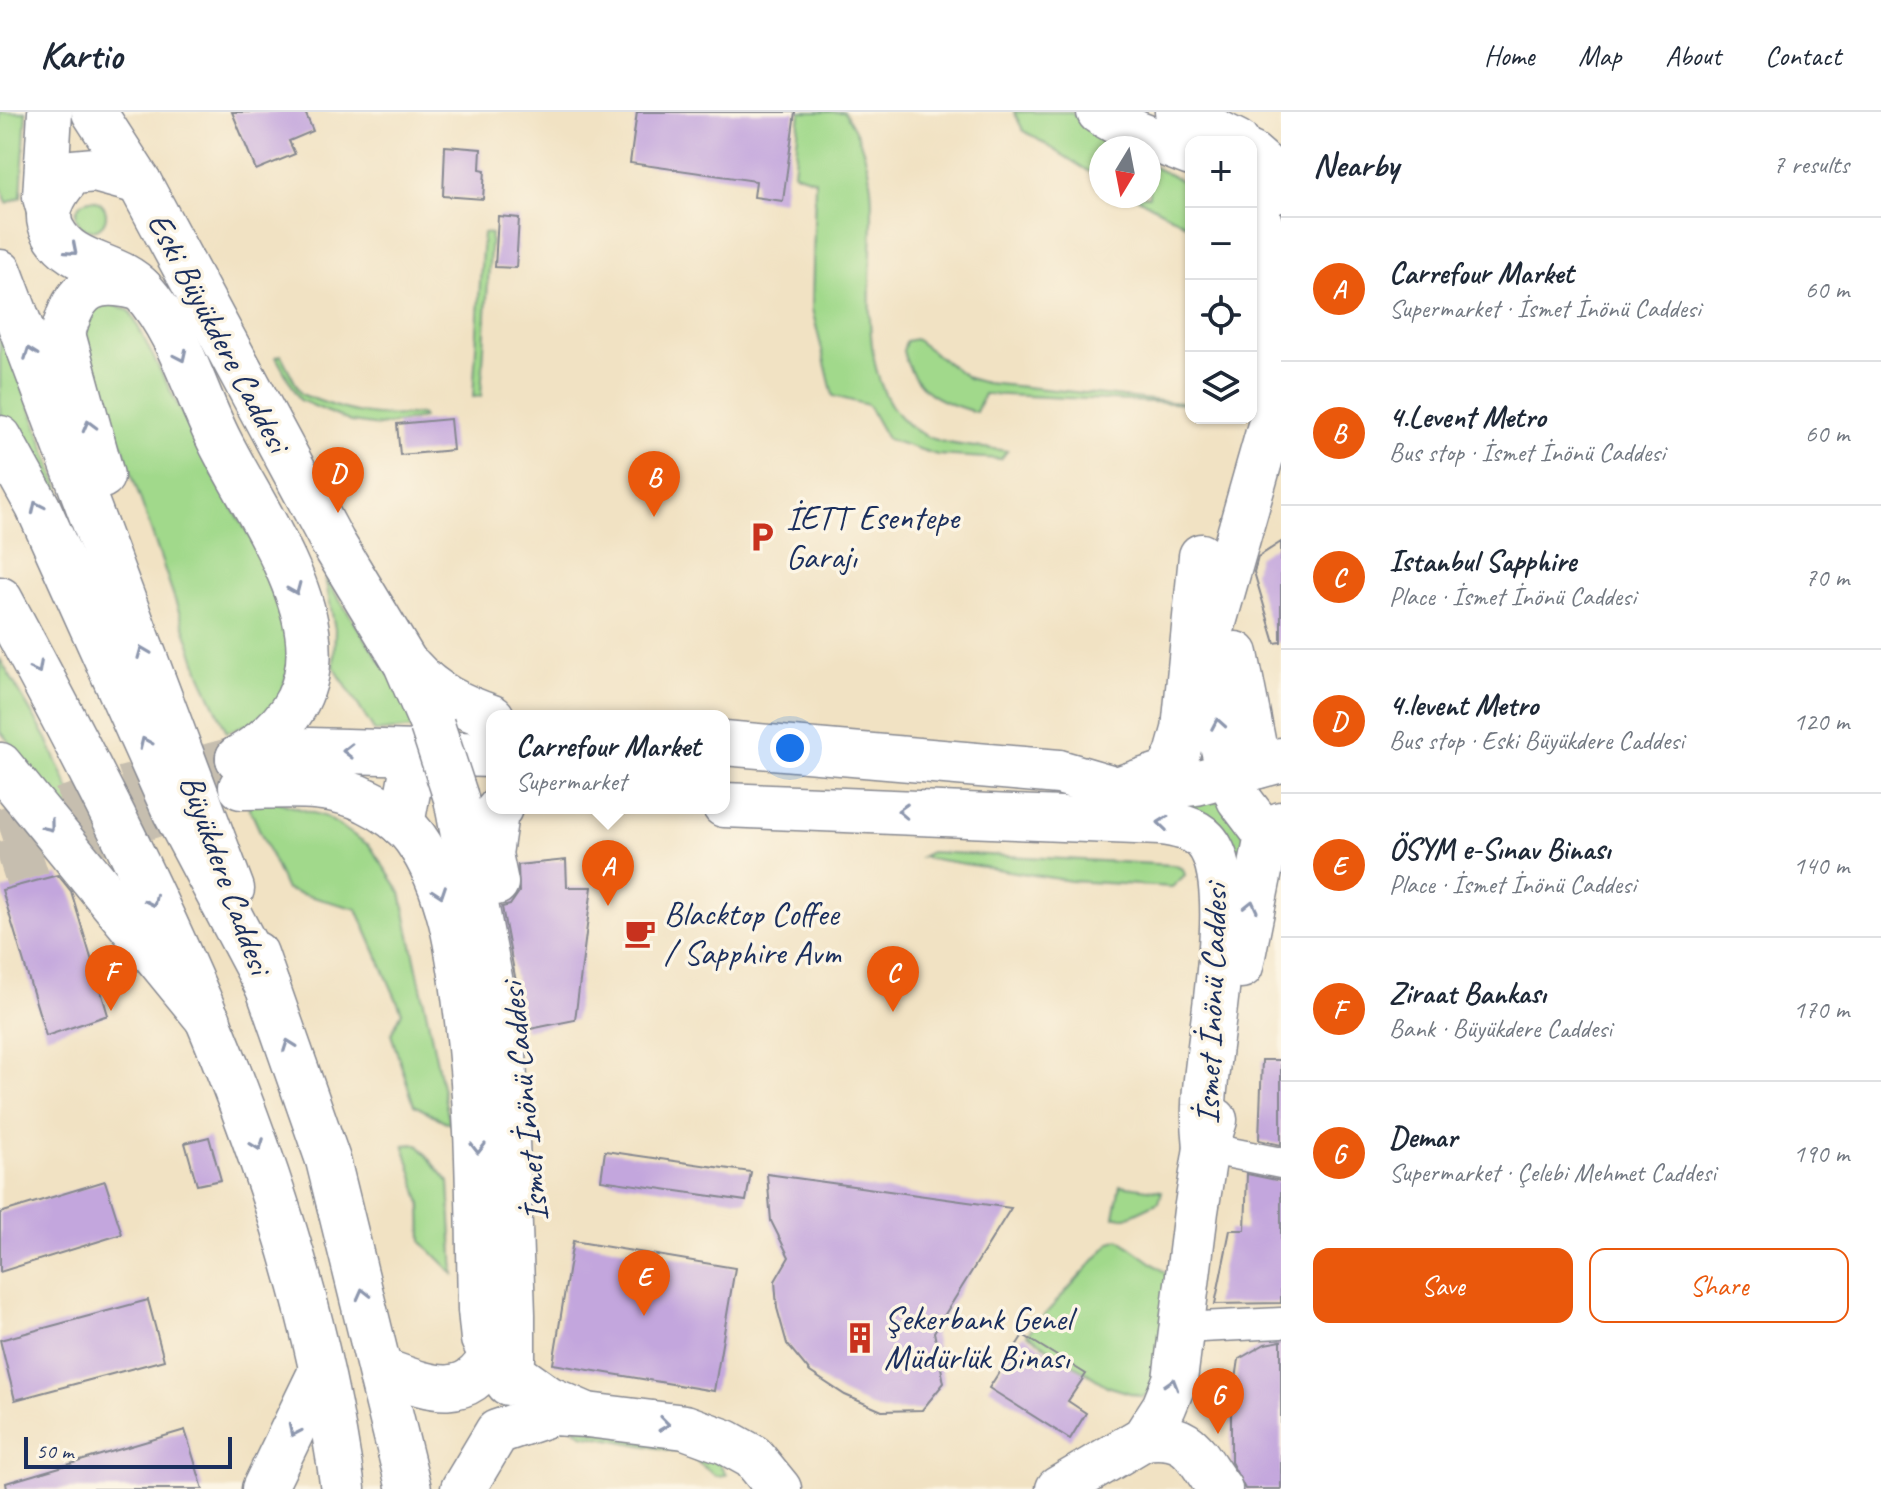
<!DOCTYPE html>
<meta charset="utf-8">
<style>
body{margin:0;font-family:Caveat,sans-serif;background:#f2f2f3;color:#1f2937}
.controls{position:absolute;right:24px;top:24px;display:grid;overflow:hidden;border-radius:16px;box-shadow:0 2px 6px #0004}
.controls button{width:72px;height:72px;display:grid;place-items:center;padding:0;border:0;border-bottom:2px solid #e0e1e3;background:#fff;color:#1f2937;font:40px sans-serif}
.compass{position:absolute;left:1089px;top:24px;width:72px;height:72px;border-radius:50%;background:#fff;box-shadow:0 2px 6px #0004;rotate:190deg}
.scale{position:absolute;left:24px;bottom:20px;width:208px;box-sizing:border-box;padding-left:8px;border:4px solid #1b2f5e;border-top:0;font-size:22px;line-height:28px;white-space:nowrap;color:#1b2f5e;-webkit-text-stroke:6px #fcf5e5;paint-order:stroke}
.you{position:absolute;left:790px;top:636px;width:28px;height:28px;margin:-20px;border:6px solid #fff;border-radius:50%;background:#1a73e8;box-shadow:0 0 0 12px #1a73e833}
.badge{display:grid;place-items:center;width:52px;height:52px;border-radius:50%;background:#ea580c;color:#fff;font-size:26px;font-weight:700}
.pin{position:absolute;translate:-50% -66px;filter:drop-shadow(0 2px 4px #0008)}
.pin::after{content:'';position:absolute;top:42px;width:28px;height:24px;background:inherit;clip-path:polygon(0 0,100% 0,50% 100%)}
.popup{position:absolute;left:486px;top:598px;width:244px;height:104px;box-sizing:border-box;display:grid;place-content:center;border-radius:16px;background:#fff;filter:drop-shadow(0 2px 6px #0005);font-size:26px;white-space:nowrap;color:#747a83}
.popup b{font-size:30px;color:#1f2937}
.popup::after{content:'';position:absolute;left:50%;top:100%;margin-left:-16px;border:16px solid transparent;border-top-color:#fff}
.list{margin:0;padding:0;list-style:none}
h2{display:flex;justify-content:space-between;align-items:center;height:104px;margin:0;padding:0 32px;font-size:34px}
h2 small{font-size:26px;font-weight:400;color:#747a83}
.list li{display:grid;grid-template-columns:52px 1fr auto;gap:24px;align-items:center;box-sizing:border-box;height:144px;padding:0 32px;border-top:2px solid #e0e1e3}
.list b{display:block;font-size:30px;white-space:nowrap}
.list p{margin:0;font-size:26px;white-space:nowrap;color:#747a83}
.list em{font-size:26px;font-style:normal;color:#747a83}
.actions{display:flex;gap:16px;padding:24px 32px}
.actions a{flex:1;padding:18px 0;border:2px solid #ea580c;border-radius:16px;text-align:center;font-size:28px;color:#ea580c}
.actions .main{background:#ea580c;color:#fff}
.icon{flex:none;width:44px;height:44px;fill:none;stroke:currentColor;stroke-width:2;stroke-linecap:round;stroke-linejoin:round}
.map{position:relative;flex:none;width:1281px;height:1377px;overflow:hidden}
header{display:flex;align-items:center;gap:48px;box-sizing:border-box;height:112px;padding:0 40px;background:#fff;border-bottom:2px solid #e0e1e3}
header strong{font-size:38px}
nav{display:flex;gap:44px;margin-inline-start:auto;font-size:28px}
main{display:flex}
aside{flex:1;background:#fff}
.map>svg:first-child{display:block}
.green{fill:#a1d98b;stroke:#5e8474;stroke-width:2}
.building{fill:#c3a6dd}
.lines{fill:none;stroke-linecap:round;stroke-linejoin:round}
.secondary-tunnel{stroke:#c6beaf;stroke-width:44;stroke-dasharray:44 22;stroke-linecap:butt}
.street-casing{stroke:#868890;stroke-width:33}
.secondary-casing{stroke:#868890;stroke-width:47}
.primary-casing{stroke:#868890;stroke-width:47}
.highway-casing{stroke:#868890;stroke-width:47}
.street{stroke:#fff;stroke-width:30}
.secondary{stroke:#fff;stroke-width:44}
.primary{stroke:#fff;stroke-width:44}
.highway{stroke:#fff;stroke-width:44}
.secondary-bridge-casing{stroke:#868890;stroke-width:47;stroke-linecap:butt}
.secondary-bridge{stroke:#fff;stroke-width:44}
.oneway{stroke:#8d97ae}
.labels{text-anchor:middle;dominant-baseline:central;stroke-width:7;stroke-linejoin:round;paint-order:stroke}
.street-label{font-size:34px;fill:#1b2f5e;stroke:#fcf5e5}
.poi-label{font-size:34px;fill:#1b2f5e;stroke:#fcf5e5;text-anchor:start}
</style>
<header>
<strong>Kartio</strong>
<nav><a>Home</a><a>Map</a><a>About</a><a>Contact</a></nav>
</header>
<main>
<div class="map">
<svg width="1281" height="1377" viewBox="0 0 1281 1377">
<rect width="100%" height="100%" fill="#fcf5e5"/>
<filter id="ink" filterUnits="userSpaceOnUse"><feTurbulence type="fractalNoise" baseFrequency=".0125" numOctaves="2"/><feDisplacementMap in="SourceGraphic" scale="16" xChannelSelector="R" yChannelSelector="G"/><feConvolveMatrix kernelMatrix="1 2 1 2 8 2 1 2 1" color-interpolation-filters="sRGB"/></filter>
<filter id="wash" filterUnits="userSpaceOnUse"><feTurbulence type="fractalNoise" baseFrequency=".006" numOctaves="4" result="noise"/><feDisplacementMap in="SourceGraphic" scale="32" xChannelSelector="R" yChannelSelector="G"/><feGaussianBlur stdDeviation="1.8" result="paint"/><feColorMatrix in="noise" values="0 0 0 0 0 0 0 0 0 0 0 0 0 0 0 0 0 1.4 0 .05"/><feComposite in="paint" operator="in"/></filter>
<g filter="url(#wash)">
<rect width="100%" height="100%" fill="#f1e2c3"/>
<!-- green -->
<g class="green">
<path d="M0 0H26L21 85 7 91 0 72Z"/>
<path d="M800 0H844C859 21 868 49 871 75 879 150 839 300 940 329 961 335 986 335 1007 339L1001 347 937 343 887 327 868 293 833 284 812 197 815 68 794 61Z"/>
<path d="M1014 0H1071L1110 36H1101V67L1023 18Z"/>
<path d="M1149 53C1191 73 1191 67 1191 115L1134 84H1149Z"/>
<circle cx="91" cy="103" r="15"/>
<path d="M483 121 491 122 481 284 473 285Z"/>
<path d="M105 189 130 199 215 366 261 443 295 532 280 587 254 610 227 620 201 564 89 237 85 216 92 194Z"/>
<path d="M0 212 92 467 0 302Z"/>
<path d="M915 227 968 266 986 271 1191 292 984 282 976 300C939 290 914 280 903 239L906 229Z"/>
<path d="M281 243 301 282C347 300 372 307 421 302L423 306 379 314 351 310 328 300 300 288 276 245Z"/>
<path d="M325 466 391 565 416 616 375 620 334 555 335 517Z"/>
<path d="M0 547 47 627 82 706 73 710 0 619Z"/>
<path d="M246 688 278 690 326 705 370 734 401 781 450 1012 414 993 391 922 402 900 357 797 286 778Z"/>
<path d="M1231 689 1253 746 1229 745 1146 694Z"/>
<path d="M931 740 1174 753 1183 757 1185 763 1172 775 1071 769 921 745Z"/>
<path d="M417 1032 449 1070 454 1162 422 1130 421 1092 404 1033Z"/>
<path d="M1120 1073 1162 1079 1159 1090 1127 1105H1114Z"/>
<path d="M1119 1127 1170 1164 1158 1272 1143 1285 1107 1274 1027 1222 1111 1130Z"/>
<path d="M571 1314 715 1343 726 1363 716 1364 685 1341 582 1322Z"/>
</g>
<g id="blocks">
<!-- building -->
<g class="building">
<path d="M232 0H305L313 19 289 29 295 42 256 58Z"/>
<path d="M637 0H795L783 89 754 85 756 69 630 51Z"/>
<path d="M445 34 481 37 480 57 485 58 483 87 443 84Z"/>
<path d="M498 104 519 106 516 156 495 155Z"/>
<path d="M450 307 453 338 400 343 397 312Z"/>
<path d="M1281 430V530L1275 531 1254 460 1258 445Z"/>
<path d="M566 748 567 775H592L575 908 525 918 502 795 510 793 519 780 518 753Z"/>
<path d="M58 763 71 779 108 903 46 924 2 778Z"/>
<path d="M1262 948H1281V1033L1259 1028Z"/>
<path d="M209 1025 221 1068 197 1073 185 1031Z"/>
<path d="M605 1039 751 1060 746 1089 601 1068Z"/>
<path d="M767 1062 1011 1096 934 1220 944 1271 922 1298 882 1299 845 1283 810 1260 787 1232 777 1196 775 1169 789 1145 771 1109Z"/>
<path d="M1247 1062 1281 1069V1191L1215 1192 1230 1118H1245Z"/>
<path d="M105 1069 122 1122 0 1160V1101Z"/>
<path d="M573 1129 735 1156 714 1279 553 1252Z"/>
<path d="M148 1188 164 1248 15 1288 0 1228Z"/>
<path d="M1023 1223 1086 1262 1068 1289 1086 1301 1070 1327 989 1276Z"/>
<path d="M1281 1229V1377H1245L1231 1350V1301L1239 1247 1265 1232Z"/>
<path d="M185 1318 203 1377H7L6 1371Z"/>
</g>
</g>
</g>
<g filter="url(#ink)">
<use href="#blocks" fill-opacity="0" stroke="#868890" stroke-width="2"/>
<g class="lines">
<!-- secondary-tunnel -->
<g class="secondary-tunnel">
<path d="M0 719 125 676 238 646"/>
<path d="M0 753 211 685"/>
</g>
<defs>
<g id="street">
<path d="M1206 1036 1281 1051"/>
<path d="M1181 1216 1281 1211"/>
</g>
<g id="secondary">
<path d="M94 0 139 70 333 431 406 552 432 613"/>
<path d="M1099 0 1136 21 1191 42"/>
<path d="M1177 0 1237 30"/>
<path d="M1251 42 1267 56 1281 78"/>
<path d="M139 70 95 58 73 60C59 75 41 97 53 119 72 155 117 150 142 178 180 220 195 281 220 330 271 431 381 564 238 646"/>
<path d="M1251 89C1281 147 1269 220 1251 282"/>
<path d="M49 99 45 85 50 0"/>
<path d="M1236 542 1258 654"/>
<path d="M411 556C434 582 460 594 492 605"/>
<path d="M724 631 1059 660 1117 677 1168 660 1177 643 1184 618 1201 444"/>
<path d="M238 646 309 638 492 643"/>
<path d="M241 675C284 675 328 669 367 689 384 697 404 711 415 726 450 775 459 842 466 900 479 999 478 1098 480 1198L483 1227 493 1247 548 1286 587 1303 685 1315 726 1330 753 1345 779 1377"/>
<path d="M1137 678 1196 671 1281 648"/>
<path d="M456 686 504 940 513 1202V1247L508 1271"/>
<path d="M724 693 1160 711C1176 713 1194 716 1205 728 1244 769 1205 937 1204 993 1203 1007 1205 1021 1206 1036"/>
<path d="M402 712 412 658 426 639"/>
<path d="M1267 724 1239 687 1229 661 1218 616 1207 535 1281 275"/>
<path d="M496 771 490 742 496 701 500 696"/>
<path d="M1241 854 1267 724 1281 712"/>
<path d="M1144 1326C1192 1320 1195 1344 1220 1377"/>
<path d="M264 1377 321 1259"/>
<path d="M1058 1377 1144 1326 1164 1295 1175 1268 1196 1099 1206 1036 1215 1008"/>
</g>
<g id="primary">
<path d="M0 160 232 777"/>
<path d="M102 364 63 222C75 174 95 164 141 177"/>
<path d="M0 487C151 767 299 1058 343 1377"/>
<path d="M256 842 328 1048 409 1377"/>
<path d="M381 1258C424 1273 465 1294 491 1244"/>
<path d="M463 1377 497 1320 553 1301 587 1303"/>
</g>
<g id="highway">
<path d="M0 326 38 395 175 700 268 876"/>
<path d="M0 653 209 909"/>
</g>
</defs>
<!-- street casing -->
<use href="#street" class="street-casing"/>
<!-- secondary casing -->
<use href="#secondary" class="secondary-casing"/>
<!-- primary casing -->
<use href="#primary" class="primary-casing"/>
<!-- highway casing -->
<use href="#highway" class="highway-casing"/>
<!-- street -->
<use href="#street" class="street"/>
<!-- secondary -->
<use href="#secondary" class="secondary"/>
<!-- primary -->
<use href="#primary" class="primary"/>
<!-- highway -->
<use href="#highway" class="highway"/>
<defs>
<path id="secondary-bridge" d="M432 613 456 686"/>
</defs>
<!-- secondary-bridge casing -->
<use href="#secondary-bridge" class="secondary-bridge-casing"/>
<!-- secondary-bridge -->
<use href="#secondary-bridge" class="secondary-bridge"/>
</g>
<!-- one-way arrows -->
<defs><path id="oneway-chevron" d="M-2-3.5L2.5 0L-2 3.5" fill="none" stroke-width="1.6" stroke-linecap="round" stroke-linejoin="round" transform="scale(2)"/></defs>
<g class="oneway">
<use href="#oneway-chevron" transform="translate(72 138) rotate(41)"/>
<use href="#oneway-chevron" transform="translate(30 241) rotate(-110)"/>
<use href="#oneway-chevron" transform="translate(181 244) rotate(65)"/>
<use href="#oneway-chevron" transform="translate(89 314) rotate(-105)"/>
<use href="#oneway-chevron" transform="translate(37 395) rotate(-115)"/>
<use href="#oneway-chevron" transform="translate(295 477) rotate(67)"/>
<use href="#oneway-chevron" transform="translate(143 540) rotate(-112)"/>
<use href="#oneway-chevron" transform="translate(37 556) rotate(62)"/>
<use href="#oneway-chevron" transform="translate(1218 612) rotate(-100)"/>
<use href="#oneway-chevron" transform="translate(145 631) rotate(-114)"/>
<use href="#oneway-chevron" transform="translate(348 639) rotate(-180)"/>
<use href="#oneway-chevron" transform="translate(903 699) rotate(-178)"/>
<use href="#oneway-chevron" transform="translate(1163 711) rotate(-174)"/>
<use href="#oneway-chevron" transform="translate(49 714) rotate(51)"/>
<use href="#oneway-chevron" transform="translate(440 780) rotate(71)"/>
<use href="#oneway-chevron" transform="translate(152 789) rotate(64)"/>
<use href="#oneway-chevron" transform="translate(1251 794) rotate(-77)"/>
<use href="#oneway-chevron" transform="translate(289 933) rotate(-110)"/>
<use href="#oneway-chevron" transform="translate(258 1033) rotate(70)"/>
<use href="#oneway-chevron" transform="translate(478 1036) rotate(90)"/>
<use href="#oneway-chevron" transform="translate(363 1182) rotate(-104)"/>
<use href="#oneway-chevron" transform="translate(1172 1272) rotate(-73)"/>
<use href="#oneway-chevron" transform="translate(664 1312) rotate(8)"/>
<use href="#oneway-chevron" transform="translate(294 1319) rotate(115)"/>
</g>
</g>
<!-- icons -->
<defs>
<symbol id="parking-bare" viewBox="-9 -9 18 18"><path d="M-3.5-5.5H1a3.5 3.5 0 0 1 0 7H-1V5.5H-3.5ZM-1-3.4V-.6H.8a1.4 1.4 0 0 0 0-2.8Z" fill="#c8321e" stroke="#fcf5e5" stroke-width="2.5" paint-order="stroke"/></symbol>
<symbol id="cafe-bare" viewBox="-9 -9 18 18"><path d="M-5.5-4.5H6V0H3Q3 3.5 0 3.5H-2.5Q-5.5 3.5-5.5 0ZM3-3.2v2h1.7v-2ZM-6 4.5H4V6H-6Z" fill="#c8321e" stroke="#fcf5e5" stroke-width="2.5" paint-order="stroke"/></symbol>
<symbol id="building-bare" viewBox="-9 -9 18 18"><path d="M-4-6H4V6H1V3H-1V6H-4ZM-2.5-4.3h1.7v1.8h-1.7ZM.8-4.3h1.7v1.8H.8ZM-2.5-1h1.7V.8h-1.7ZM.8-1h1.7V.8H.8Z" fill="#c8321e" stroke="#fcf5e5" stroke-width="2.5" paint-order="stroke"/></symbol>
</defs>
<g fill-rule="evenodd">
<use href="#parking-bare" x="740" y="403" width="44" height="44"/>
<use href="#cafe-bare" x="618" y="799" width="44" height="44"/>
<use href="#building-bare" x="838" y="1204" width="44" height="44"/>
</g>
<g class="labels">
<!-- street labels -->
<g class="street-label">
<text transform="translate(219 220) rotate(62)">Eski Büyükdere Caddesi</text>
<text transform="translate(226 762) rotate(70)">Büyükdere Caddesi</text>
<text transform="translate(1211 892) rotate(-88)">İsmet İnönü Caddesi</text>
<text transform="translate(524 990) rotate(-96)">İsmet İnönü Caddesi</text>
</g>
<!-- poi labels -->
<g class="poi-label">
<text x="786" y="405">İETT Esentepe<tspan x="786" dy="39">Garajı</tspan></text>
<text x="664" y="801">Blacktop Coffee<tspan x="664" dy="39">/ Sapphire Avm</tspan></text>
<text x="884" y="1206">Şekerbank Genel<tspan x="884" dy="39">Müdürlük Binası</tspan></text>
</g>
</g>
</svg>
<div class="controls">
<button>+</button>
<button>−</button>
<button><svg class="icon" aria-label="locate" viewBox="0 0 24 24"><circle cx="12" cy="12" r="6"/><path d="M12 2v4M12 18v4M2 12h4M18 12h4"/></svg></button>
<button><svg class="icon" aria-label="layers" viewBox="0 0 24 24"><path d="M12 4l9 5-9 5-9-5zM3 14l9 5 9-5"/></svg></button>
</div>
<svg class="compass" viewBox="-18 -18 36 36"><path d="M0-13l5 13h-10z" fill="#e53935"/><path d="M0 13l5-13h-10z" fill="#747a83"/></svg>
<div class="scale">50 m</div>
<div class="you"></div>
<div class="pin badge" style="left:608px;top:794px">A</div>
<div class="popup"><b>Carrefour Market</b>Supermarket</div>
<div class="pin badge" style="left:654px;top:405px">B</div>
<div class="pin badge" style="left:893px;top:900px">C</div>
<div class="pin badge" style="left:338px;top:401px">D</div>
<div class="pin badge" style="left:644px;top:1204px">E</div>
<div class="pin badge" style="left:111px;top:899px">F</div>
<div class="pin badge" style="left:1218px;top:1322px">G</div>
</div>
<aside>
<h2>Nearby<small>7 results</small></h2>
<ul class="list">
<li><span class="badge">A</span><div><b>Carrefour Market</b><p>Supermarket · İsmet İnönü Caddesi</p></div><em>60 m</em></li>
<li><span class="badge">B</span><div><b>4.Levent Metro</b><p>Bus stop · İsmet İnönü Caddesi</p></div><em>60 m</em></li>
<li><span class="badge">C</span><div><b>Istanbul Sapphire</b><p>Place · İsmet İnönü Caddesi</p></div><em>70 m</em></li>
<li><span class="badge">D</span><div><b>4.levent Metro</b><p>Bus stop · Eski Büyükdere Caddesi</p></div><em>120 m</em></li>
<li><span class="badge">E</span><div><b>ÖSYM e-Sınav Binası</b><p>Place · İsmet İnönü Caddesi</p></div><em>140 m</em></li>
<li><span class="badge">F</span><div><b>Ziraat Bankası</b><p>Bank · Büyükdere Caddesi</p></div><em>170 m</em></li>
<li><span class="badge">G</span><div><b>Demar</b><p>Supermarket · Çelebi Mehmet Caddesi</p></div><em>190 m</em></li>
</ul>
<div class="actions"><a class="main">Save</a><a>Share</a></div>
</aside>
</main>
